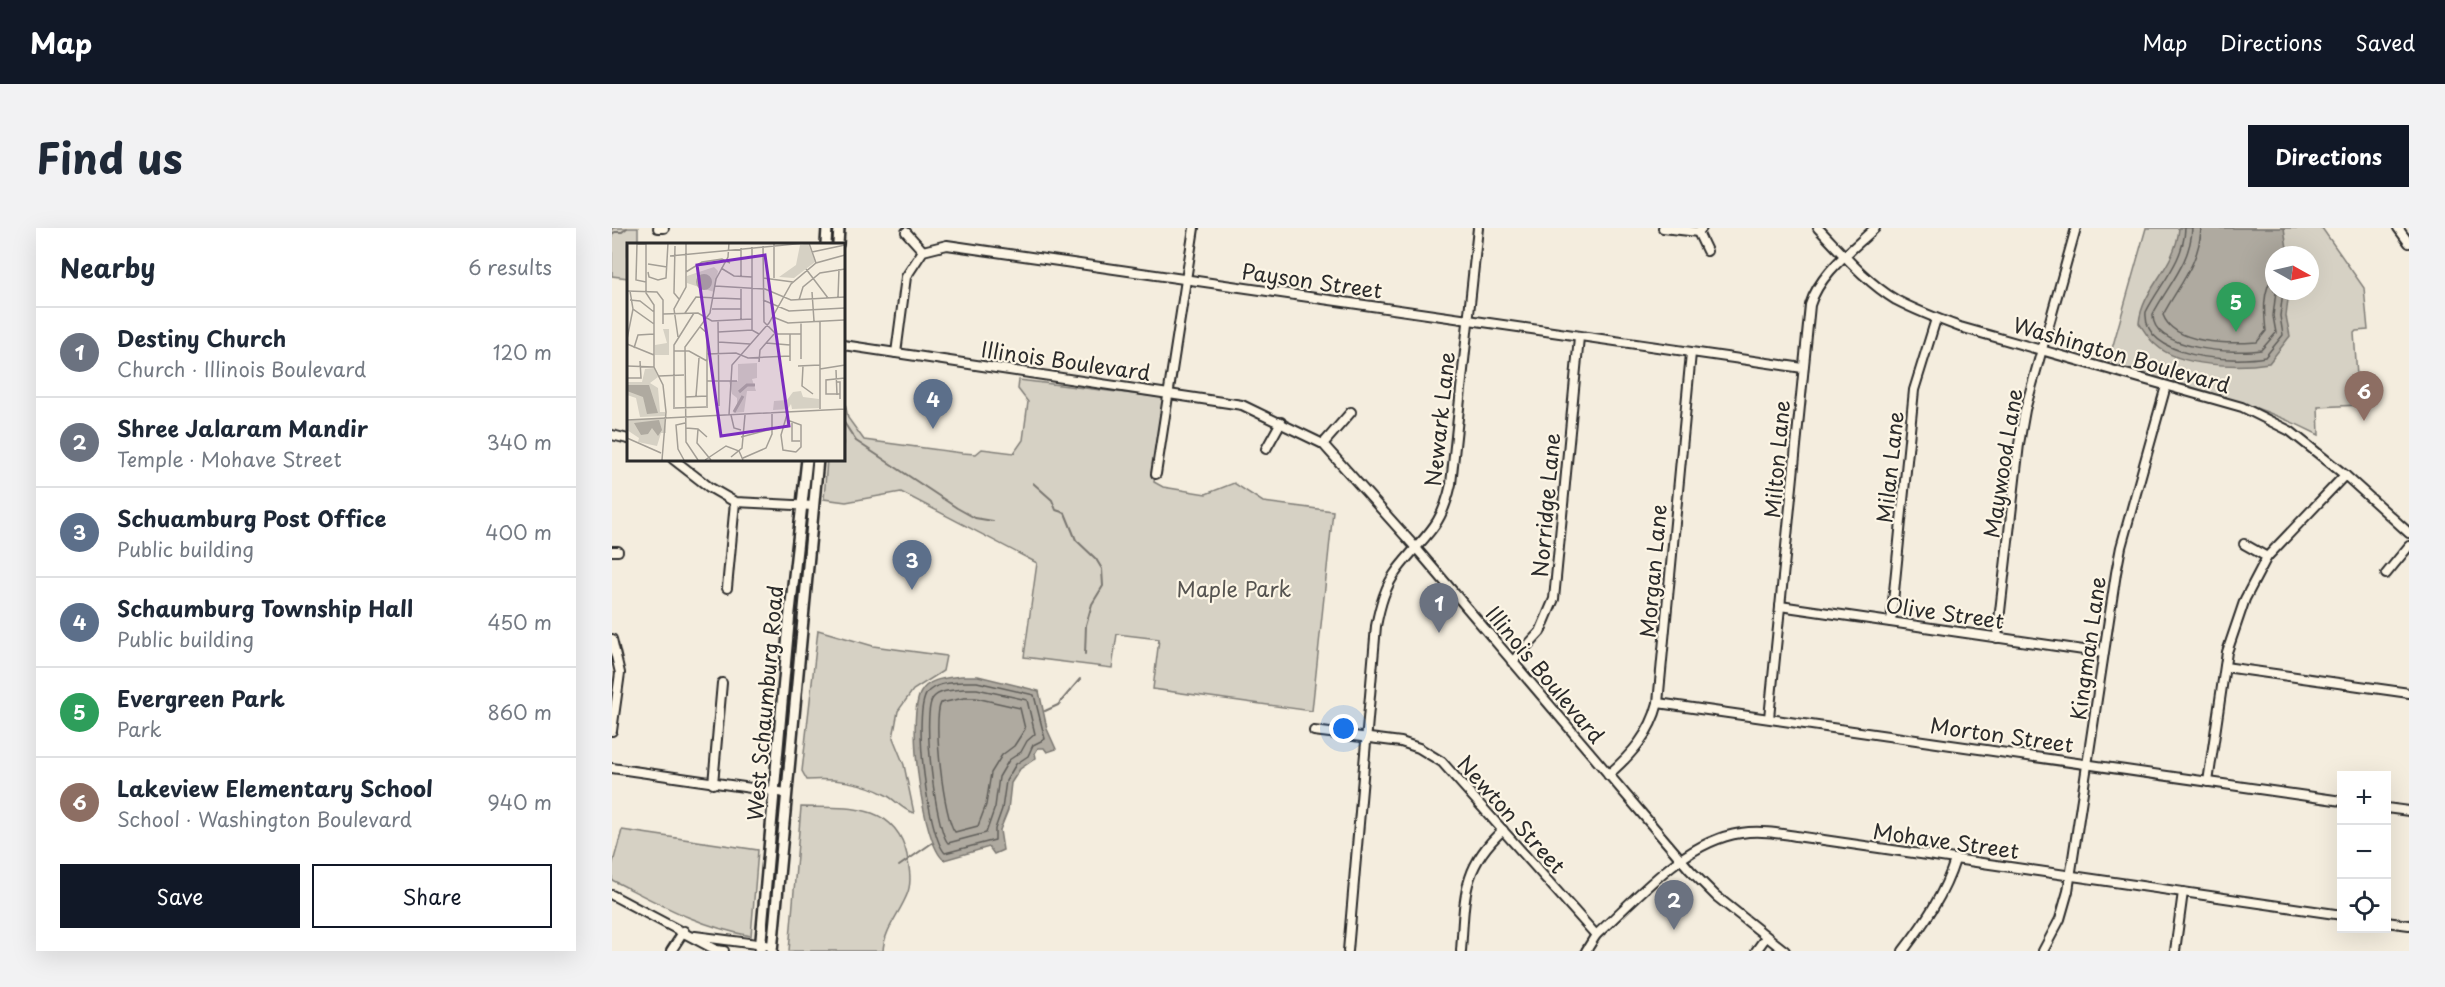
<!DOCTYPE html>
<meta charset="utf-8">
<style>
body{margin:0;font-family:"Playpen Sans",sans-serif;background:#f2f2f3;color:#1f2937}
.controls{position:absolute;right:18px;bottom:18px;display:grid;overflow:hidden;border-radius:0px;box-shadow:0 6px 24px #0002}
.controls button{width:54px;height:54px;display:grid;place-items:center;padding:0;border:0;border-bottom:2px solid #e0e1e3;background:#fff;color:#1f2937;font:30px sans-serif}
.compass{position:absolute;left:1653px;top:18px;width:54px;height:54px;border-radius:50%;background:#fff;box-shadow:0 6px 24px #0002;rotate:98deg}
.you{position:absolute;left:732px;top:501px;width:21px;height:21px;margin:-15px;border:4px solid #fff;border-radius:50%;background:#1a73e8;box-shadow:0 0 0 9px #1a73e833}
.badge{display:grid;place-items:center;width:39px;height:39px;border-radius:50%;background:#111827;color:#fff;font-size:20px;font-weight:700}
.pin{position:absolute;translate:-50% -50px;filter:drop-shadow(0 2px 3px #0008)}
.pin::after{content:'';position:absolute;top:32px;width:21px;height:18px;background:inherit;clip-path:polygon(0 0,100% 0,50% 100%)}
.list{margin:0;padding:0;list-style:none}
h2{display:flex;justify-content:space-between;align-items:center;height:78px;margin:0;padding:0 24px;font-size:26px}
h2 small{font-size:20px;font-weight:400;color:#747a83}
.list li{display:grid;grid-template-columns:39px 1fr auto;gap:18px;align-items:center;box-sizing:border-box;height:90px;padding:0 24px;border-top:2px solid #e0e1e3}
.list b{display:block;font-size:22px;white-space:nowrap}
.list p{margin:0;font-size:20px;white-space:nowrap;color:#747a83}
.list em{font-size:20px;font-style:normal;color:#747a83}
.actions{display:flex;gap:12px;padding:18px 24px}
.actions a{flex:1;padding:14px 0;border:2px solid #111827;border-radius:0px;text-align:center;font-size:21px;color:#111827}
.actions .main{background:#111827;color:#fff}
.icon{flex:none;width:33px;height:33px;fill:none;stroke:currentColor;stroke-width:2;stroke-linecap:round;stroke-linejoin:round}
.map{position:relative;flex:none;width:1797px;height:723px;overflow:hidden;border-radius:0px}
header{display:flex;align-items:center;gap:36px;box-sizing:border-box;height:84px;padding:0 30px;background:#111827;color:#fff}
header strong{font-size:28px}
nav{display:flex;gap:33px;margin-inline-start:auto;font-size:21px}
.intro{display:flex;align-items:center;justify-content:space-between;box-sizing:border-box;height:144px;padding:0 36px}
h1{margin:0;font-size:42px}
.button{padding:15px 27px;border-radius:0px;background:#111827;color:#fff;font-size:21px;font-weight:700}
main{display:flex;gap:36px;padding:0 36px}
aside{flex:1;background:#fff;border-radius:0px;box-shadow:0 6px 24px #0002}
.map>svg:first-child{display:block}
.green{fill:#d6d1c4;stroke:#807e78;stroke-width:1.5;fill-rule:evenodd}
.water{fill:#afaaa0;stroke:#7a7771;stroke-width:1.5}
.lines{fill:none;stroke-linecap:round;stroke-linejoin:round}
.shore{stroke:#605e5a;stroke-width:1.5}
.stream{stroke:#7a7771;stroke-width:2}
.minor-casing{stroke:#2b2b2b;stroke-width:12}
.major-casing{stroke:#2b2b2b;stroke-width:14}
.minor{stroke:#fcf5e5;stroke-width:8}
.major{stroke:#fcf5e5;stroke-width:9}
.labels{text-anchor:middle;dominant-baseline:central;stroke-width:4.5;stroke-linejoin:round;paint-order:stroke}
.street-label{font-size:21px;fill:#2b2b2b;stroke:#fcf5e5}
.park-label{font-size:21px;fill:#565451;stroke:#fcf5e5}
.inset-river{fill:none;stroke:#afaaa0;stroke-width:3}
.inset-road{fill:none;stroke:#a49f96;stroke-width:1.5}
.view{fill:#7b2cbf;fill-opacity:0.15;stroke:#7b2cbf;stroke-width:3}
.inset-edge{fill:none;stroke:#2b2b2b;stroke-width:3}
</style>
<header>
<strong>Map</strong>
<nav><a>Map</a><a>Directions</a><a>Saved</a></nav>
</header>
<div class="intro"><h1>Find us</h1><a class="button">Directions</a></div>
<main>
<aside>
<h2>Nearby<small>6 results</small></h2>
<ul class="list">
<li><span class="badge" style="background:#6b7280">1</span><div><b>Destiny Church</b><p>Church · Illinois Boulevard</p></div><em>120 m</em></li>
<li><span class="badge" style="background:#6b7280">2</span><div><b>Shree Jalaram Mandir</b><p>Temple · Mohave Street</p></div><em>340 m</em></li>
<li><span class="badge" style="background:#5c6f8a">3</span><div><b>Schuamburg Post Office</b><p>Public building</p></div><em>400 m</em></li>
<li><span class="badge" style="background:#5c6f8a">4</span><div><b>Schaumburg Township Hall</b><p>Public building</p></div><em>450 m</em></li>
<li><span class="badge" style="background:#2e9e5b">5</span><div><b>Evergreen Park</b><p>Park</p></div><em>860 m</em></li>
<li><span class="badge" style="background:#8d6e63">6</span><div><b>Lakeview Elementary School</b><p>School · Washington Boulevard</p></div><em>940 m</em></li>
</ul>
<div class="actions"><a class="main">Save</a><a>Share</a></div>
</aside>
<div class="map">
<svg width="1797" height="723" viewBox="0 0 1797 723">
<rect width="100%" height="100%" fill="#f4edde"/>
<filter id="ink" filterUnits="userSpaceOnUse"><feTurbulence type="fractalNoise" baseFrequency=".0167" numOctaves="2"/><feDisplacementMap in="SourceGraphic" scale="12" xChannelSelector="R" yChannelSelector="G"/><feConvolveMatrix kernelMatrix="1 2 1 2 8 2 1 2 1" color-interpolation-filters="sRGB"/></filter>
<g filter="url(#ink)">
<!-- green -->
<g class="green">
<path d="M0 0H26V16H16V50L0 48Z"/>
<path d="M1534 0H1710L1752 60 1756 102 1744 103 1742 105 1747 177 1706 179 1707 207C1640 173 1568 156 1496 135ZM1662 27H1698V63H1662Z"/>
<path d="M407 152 554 170 542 254 551 259 594 266 622 255 651 274 721 283 700 483 541 461 547 411 505 406 500 440 412 429 425 335 289 264 234 274 212 271 215 231H231V165L236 190 252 212 350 225 364 226 370 221 402 225 411 212 416 174 406 161Z"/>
<path d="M206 402 261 418 334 428 331 443 301 462 286 483 281 510 292 537 302 585C290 582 284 572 274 567 251 554 221 550 195 552L190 543Z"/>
<path d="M189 579C233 580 283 573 295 627 297 639 300 652 296 664 289 684 272 701 271 723H177Z"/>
<path d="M10 602 146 622 139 708C85 698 48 676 0 652V638Z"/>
</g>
<!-- water -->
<g class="water">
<path d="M1567 0H1672L1676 27H1662V63H1677L1674 88 1678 108 1657 135C1627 140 1567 139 1544 117 1537 112 1532 102 1527 95 1530 60 1564 40 1567 0Z"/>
<path d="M350 448H366L427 463 435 501 444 521 435 524 432 520H426L423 525 424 530 408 541 399 555 396 582 388 602 391 622 382 626 377 619 332 632C310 616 294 488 309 464 317 450 335 450 350 448Z"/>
</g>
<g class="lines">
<!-- shore -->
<g class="shore">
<path d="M1573 0C1572 33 1548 56 1534 84 1530 131 1621 135 1653 129L1671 107 1668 88 1671 63"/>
<path d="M1580 0C1579 34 1556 57 1541 86 1539 123 1625 126 1649 122L1664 105 1661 88 1664 63"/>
<path d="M1589 0C1588 35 1566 58 1551 87 1562 117 1618 116 1645 114L1654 103C1652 85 1650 62 1662 47"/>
<path d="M350 454H365L422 467 433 511 421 517 416 528 404 536 394 553 390 581 383 601V612L333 625C316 608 300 485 315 465 323 455 339 455 350 454Z"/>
<path d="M351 461H365L415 472 423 506 415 513 409 524 397 532 387 549 383 579 374 605 336 615C324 603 309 485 321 470 327 462 342 462 351 461Z"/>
<path d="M352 470H364L408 480 413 501 402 518 390 527 379 545 374 577 366 598 343 604C332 592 320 490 329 475Z"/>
</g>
<!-- stream -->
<g class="stream">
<path d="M0 6 3 4H10L15 0"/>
<path d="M231 193 244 213 345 280 363 290 381 293"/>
<path d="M421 255 440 272 444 282 453 285 464 312 484 331 490 341 491 358 480 376 474 397 473 426"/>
<path d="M433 483 446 477 468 451"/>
<path d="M287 638 320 615"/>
</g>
<defs>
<g id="minor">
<path d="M46 0H52"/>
<path d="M1051 0 1086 4 1090 0"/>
<path d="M1206 0C1230 25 1254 54 1284 72 1305 83 1326 91 1348 99L1630 179 1678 203 1733 247 1797 305"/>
<path d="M1786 0 1797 15"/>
<path d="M294 4 311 23"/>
<path d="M1086 4 1095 23"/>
<path d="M231 117 630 177 711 216 804 320 1078 642 1104 668 1173 723"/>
<path d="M284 125 294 49 311 23 335 17 1191 140"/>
<path d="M0 207 16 211"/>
<path d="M711 216 739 184"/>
<path d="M654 221 669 194"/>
<path d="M61 231 97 259 123 274 202 278"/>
<path d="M544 246 582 0"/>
<path d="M1632 316 1655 329"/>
<path d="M0 323H6"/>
<path d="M1774 346 1797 318"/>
<path d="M115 360 123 274"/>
<path d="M1168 378 1492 425"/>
<path d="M1279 394 1302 162 1324 91"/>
<path d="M1385 410 1407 216 1413 182 1464 0"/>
<path d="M0 411 8 445 0 503"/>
<path d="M900 434 928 404 942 371 967 109"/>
<path d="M1613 439 1797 465"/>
<path d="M1046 475 1730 573"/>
<path d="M1157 490 1198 77C1208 45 1239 23 1263 0"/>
<path d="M702 503 789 514 807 520 830 534 984 707"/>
<path d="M0 540 174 565"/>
<path d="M996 547C1020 526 1038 506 1046 475L1079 125"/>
<path d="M1596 554 1615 424 1633 371 1655 329 1733 247"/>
<path d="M101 556 110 455"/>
<path d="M1774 580 1797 583"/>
<path d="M0 667 104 722 112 723"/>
<path d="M1774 694 1797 697"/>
<path d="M83 708 160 718"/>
<path d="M59 723 72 703"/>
<path d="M736 723 764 398C768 378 773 358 786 341 812 307 829 302 839 256L866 0"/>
<path d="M849 723C853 671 849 640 891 602"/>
<path d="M974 723 984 707C1024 671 1072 613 1129 605 1147 602 1165 605 1184 608L1730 687"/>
<path d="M1144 723 1154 709"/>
<path d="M1291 723C1313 694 1332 667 1343 632"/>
<path d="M1431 723 1448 691 1456 663 1504 345 1509 319 1554 158"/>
<path d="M1563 723 1571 664"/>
</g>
<g id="major">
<path d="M214 16 215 0"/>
<path d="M226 16 227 0"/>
<path d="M148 723 178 384 195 231"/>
<path d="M160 723 206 231"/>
</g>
</defs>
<!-- minor casing -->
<use href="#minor" class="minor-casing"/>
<!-- major casing -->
<use href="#major" class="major-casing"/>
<!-- minor -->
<use href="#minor" class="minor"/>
<!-- major -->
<use href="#major" class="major"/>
</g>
</g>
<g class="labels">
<!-- street labels -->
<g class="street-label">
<text transform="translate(700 52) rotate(8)">Payson Street</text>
<text transform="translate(1510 126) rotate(16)">Washington Boulevard</text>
<text transform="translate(454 132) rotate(8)">Illinois Boulevard</text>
<text transform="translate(827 191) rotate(-84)">Newark Lane</text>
<text transform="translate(1164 231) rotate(-85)">Milton Lane</text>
<text transform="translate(1390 235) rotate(-81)">Maywood Lane</text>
<text transform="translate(1277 239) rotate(-84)">Milan Lane</text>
<text transform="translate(933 277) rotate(-85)">Norridge Lane</text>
<text transform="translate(1040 343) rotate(-85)">Morgan Lane</text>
<text transform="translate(1333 384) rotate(8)">Olive Street</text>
<text transform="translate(1475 420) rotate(-82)">Kingman Lane</text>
<text transform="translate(934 446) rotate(50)">Illinois Boulevard</text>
<text transform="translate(152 475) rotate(-85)">West Schaumburg Road</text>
<text transform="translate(1390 506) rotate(8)">Morton Street</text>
<text transform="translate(900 586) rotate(48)">Newton Street</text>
<text transform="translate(1334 612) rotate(8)">Mohave Street</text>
</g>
<!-- park labels -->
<g class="park-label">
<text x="622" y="360">Maple Park</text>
</g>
</g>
<!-- overview -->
<g transform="translate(15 15)">
<rect width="218" height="218" fill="#f4edde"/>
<path d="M181 0 188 19 167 35 152 34 169 22 173 2ZM87 24 91 28 87 49 60 40V33ZM36 86H42V112H28V102L40 100ZM130 120V135L125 136 129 148H120L117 169 106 170 110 166V155L105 151 102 138H111V121ZM27 125 31 134 23 140 31 145 33 169H38V173L13 174 9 155 0 152V139H15L18 126ZM174 148 176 154 192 156V165L165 166 164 161 161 166 146 167 147 158 160 157 166 149ZM38 175 39 190H34L30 203 11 199 12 195 0 187V177Z" fill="#d6d1c4"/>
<path d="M69 39a8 8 0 1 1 16 0a8 8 0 1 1-16 0ZM0 142H22L31 170 20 171 16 154 0 148ZM32 177 35 187 31 193 25 185 21 191 14 192 7 180Z" fill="#afaaa0"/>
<path class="inset-river" d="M112 149 120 142H128M107 169 116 153"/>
<path class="inset-road" d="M19 0V50L27 62V124L36 142 39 169 35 217M182 0 189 20M48 3 47 50 52 56M136 3 137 79 149 91H174M185 9 218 2M43 13 178 0M21 21 40 24M94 25 107 33 125 34M179 26 201 55M21 29 22 34 31 37 39 35 41 0M59 29 75 19 95 16 103 20M114 34V5M136 35 166 39M147 35V0M19 39 9 37 10 1H19M88 43 138 46 164 57 218 54M0 48 30 49 36 57V81M3 48 6 66 27 81M185 49 187 78M211 54 212 26M3 57 13 58 27 69M136 57 162 68 218 65M172 57 176 44 193 30 218 26M85 66H114M58 70 69 54 114 56M36 71 71 70 85 78 125 76M146 74 161 80 217 77M114 77V46M91 78 92 163M73 84 80 90V165M125 87V4M91 89 125 87 132 91M51 94 47 66 59 44V0M0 96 6 66M91 99 123 101M139 100 163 102M0 101 27 112M7 105 11 92 27 91M47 108H62L80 118M80 111 109 110 121 115 163 113M174 116V79M163 118V91M132 119 133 107 147 91M0 123 27 124M171 123 193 122M176 123 175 143 186 151M193 126 218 122M209 127 210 152M32 133 57 132M0 135H14L13 118M80 138H110M210 139H213V156M213 151H199V137L218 135M69 153 72 115M58 154 80 153M48 165 79 164M47 166V102L67 70M193 166V78M161 168 154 192 156 207 169 209M102 172 105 122 142 80 164 41 189 20 218 12M104 172 107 185 114 187M0 177 218 166M160 177 174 182V204L169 209M165 180V198H173M59 185 71 186 80 194M71 186 70 200 84 217M114 194 145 186M0 195 34 210M104 214 115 205 118 172M116 215 139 205 145 191V169M57 217 51 206 49 182 58 180M71 217 59 199 58 104 83 70 89 36 101 14 102 0M78 217 99 203 112 208 116 217M217 217 218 66"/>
<path class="view" d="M138 12 162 183 94 193 70 22Z"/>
<rect width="218" height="218" class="inset-edge"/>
</g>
</svg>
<div class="controls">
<button>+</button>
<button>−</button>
<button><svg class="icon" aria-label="locate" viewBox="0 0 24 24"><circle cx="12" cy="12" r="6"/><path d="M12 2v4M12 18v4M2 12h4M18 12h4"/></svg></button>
</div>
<svg class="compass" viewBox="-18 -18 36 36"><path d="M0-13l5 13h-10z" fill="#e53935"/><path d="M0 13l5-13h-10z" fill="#747a83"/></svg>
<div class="you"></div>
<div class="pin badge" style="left:827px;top:405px;background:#6b7280">1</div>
<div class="pin badge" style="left:1062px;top:702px;background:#6b7280">2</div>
<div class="pin badge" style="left:300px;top:362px;background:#5c6f8a">3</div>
<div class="pin badge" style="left:321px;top:201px;background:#5c6f8a">4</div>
<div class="pin badge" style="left:1624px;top:104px;background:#2e9e5b">5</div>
<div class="pin badge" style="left:1752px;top:193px;background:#8d6e63">6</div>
</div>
</main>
